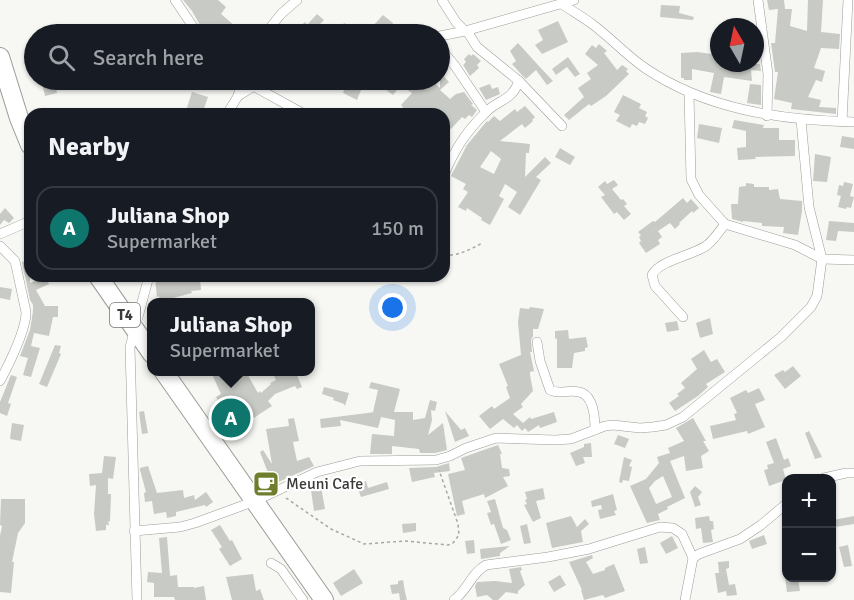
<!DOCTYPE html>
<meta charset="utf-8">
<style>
body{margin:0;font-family:Signika,sans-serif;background:#242831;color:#f1f3f6}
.controls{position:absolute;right:18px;bottom:18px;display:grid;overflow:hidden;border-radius:12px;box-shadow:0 2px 4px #0004}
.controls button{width:54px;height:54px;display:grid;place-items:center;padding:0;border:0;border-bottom:2px solid #363941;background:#171b24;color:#f1f3f6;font:30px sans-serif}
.compass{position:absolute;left:710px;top:18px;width:54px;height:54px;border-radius:50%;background:#171b24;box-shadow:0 2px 4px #0004;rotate:351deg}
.you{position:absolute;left:393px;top:308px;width:21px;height:21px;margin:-15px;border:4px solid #fff;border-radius:50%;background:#1a73e8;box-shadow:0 0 0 9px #1a73e833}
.badge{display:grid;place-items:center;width:39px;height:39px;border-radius:50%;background:#0f766e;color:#fff;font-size:20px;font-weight:700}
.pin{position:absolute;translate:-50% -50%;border:3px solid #fff;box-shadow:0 2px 6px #0006}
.popup{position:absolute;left:147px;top:298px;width:168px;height:78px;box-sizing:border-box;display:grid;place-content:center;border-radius:12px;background:#171b24;filter:drop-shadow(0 2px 4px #0005);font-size:20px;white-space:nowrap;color:#9ea1a6}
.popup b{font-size:22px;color:#f1f3f6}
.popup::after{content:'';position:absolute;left:50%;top:100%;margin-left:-12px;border:12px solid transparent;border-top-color:#171b24}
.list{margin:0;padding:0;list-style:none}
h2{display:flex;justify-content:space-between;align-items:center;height:78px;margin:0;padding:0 24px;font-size:26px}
h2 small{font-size:20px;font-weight:400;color:#9ea1a6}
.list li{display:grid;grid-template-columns:39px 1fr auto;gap:18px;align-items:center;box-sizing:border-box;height:84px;margin:0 12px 12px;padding:0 12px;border:2px solid #363941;border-radius:18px}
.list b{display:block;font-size:22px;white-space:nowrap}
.list p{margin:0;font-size:20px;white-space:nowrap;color:#9ea1a6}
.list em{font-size:20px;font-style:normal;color:#9ea1a6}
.icon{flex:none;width:33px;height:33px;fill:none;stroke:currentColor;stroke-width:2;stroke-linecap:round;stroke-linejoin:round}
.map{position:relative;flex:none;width:854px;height:600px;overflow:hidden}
.search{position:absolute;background:#171b24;box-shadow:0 2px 4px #0004;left:24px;top:24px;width:426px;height:66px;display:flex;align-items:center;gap:15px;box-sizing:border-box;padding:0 21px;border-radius:33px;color:#9ea1a6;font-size:22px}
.panel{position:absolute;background:#171b24;box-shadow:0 2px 4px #0004;left:24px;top:108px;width:426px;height:174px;border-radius:18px}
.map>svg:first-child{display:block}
.building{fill:#c8cac5;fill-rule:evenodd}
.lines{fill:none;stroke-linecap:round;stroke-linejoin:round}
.street-casing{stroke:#9b9d98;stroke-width:10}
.highway-casing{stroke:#9b9d98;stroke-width:20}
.path{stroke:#a6a7a3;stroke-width:1.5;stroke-dasharray:3 3;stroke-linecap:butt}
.street{stroke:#fff;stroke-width:9}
.highway{stroke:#fff;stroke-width:18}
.labels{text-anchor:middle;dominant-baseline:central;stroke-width:4.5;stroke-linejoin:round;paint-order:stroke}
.shield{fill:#fff;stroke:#767675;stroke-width:1.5}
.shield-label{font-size:15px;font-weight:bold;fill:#3b3c3a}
.poi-label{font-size:16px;fill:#3b3c3a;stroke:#fff;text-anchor:start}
</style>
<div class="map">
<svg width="854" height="600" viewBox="0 0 854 600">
<rect width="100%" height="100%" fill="#f7f8f3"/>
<!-- building -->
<g class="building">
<path d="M183 0H218L226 7 221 14 236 27 229 34H205L192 11Z"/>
<path d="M767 0H784L785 9H792L790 26 807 31 808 0H823L821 32 840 34 839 49 821 48 814 68 825 71 822 82 816 80 808 97 821 100 819 107 836 108V114L791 109 792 103 774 99 778 72H775L771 43H775L778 9 769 10Z"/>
<path d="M661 5 680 6 679 13 694 17 693 20 660 17Z"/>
<path d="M317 14 324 20 319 25 323 30 318 34H304L298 28 305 22 307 25Z"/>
<path d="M383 15 393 23 392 25 401 34H378L371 28Z"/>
<path d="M558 21 568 42 542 54 535 45 543 40 538 30Z"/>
<path d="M344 23 365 34H337Z"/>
<path d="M518 43 538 65 553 81 547 85 536 70 526 79 520 73 512 64 516 61 510 51Z"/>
<path d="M599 44 607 51 604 53 617 70 622 65 628 69 626 71 629 74 606 96 591 106 589 104 569 120 564 115 584 97 578 88 591 79 587 73 598 65 585 54 592 45 596 48Z"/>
<path d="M697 52 719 55 717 64 740 67V63L760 64 761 71 751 70 752 81 724 77 721 94 710 92 714 73 692 69V80H684V78H681V53Z"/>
<path d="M469 54 471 56 473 54 481 61 477 65 479 68 470 76 463 65 466 62 464 59Z"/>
<path d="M568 57 580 74 575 77 567 67 556 75 552 69Z"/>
<path d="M440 72 449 82 440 90 450 99 456 94 464 92 473 104 471 105 477 110 472 117 469 115 465 119 462 117 451 129 444 123V114H398L403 107 401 105 412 93 406 89 413 80 420 84 425 80H431L440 88Z"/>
<path d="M347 80H365L357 100 343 93 345 88 343 87Z"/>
<path d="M388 80H393L401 85 393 95 382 87Z"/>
<path d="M55 81 57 93 45 96 42 83Z"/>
<path d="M490 84 492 89 498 87 500 94 486 100 479 88Z"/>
<path d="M750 84 761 85V105L747 103Z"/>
<path d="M192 92 208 97 202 114H185Z"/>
<path d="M623 95 641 104 639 108 647 112 645 116 648 118 645 124 639 122 637 126 632 124 630 128 616 121 620 115 614 112Z"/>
<path d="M525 106 535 117 532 120 533 121 525 128 522 124 500 141 530 144 529 153H526L525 177 545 157 551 163 536 177 541 180 520 215 508 207 517 192 505 184 499 196 504 199 490 225 481 220 482 218 467 208 466 211 458 207 468 192 463 189 466 184 451 176 467 145 487 121 488 122 494 116 500 121 515 109 517 112ZM491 151 501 159 494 174 480 167Z"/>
<path d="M734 120 764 125 763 128H779V140H795V156L755 157 756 159 738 160 737 148 746 147V131L732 128Z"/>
<path d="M699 124 722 128 719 143 697 138Z"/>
<path d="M842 136 854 138V149L840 147Z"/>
<path d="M560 148 575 157 570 165 555 157Z"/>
<path d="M815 154 831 157 827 182 813 181Z"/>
<path d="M614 180 618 185 612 189 621 200 623 199 627 204 624 206 631 214 624 220 617 212 614 214 601 197 605 195 598 187 605 181 607 184Z"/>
<path d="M844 182 853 184 850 196 854 197 851 208 847 207 846 209 838 207 841 196 837 195 839 185 843 186Z"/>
<path d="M746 183 754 184V187H769V190L778 189 780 199 802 201V211L798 235 783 233 784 227 762 226V223L743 221V222L732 219 731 204H738L739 187 746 186Z"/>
<path d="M683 198 687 203 691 199 699 208 693 213 692 211 679 223 680 224 675 229 670 223 658 231 662 237 658 240 660 244 646 253 639 243 641 241 639 237 641 235 638 232 653 221 655 222Z"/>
<path d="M5 208 14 218 9 223 4 220 0 225V214Z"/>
<path d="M829 221 854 223V232L838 231 836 241 826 240Z"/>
<path d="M30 260V283L45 276 49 284 36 290 45 306H58V317H53L49 336 34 333 31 346 40 348 31 377 23 375 28 358 20 356 30 330 33 311V305L30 300 22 262Z"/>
<path d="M176 276H187L188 280 200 279 201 290 191 291 192 293 173 298 174 303H160L159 296 157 297 155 278Z"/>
<path d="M0 287 12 289 10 300 0 298Z"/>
<path d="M530 307 544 309 538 329H533V336L531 340 532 352H530L534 371 530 372V375L533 391 521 404 523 407 513 414 523 423 530 417 531 419 554 412 557 422 540 428 539 425 528 432 525 428 522 431 517 425 514 428 503 419 490 429 479 416 492 406 494 409 510 398 506 387 508 386 499 364 521 355 518 322 520 308 529 309Z"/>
<path d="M710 318 713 334 700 338 696 323Z"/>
<path d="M677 321 679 330 667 332 665 323Z"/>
<path d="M568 330 569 339 586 337 588 347 585 348V351L574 353 572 368H557V338L555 339V331Z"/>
<path d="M55 345 61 346 59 353 61 354 47 387 39 384Z"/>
<path d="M704 350 711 362 717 359 725 372 706 384 708 387 698 396 675 411 669 403 679 396 677 394 685 388 681 383 697 369 691 359Z"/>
<path d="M793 366 801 376 785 389 774 375 783 370 785 372Z"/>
<path d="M211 372H246L258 393 260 391 261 393 271 384 270 383 276 380 272 372H289L290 375 296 373 302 387 297 389 295 386 275 394 268 401 272 406 246 423 240 413 230 421 216 397 221 394Z"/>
<path d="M11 375 17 377 8 403 11 404 7 416 0 413V402Z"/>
<path d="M371 382 400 389 394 412H413V420L425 418 430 400 437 402 435 411 431 410 432 420 428 435 443 423 447 450 435 453H420L419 449 392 446V454H370L372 434 394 436 395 420 381 417 378 428 340 420 341 426 321 428 320 419 375 412H373L378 390 369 388Z"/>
<path d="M324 387 349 393 345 406 344 404 333 400 334 398 322 394Z"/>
<path d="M759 388 765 400 755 404 765 427 748 434 747 431 713 439 710 426 736 420 734 414 737 413 730 398 746 390 748 393Z"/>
<path d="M144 411 148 433 142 434 139 412Z"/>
<path d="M445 411 461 430 465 428 469 436 455 442Z"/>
<path d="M294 418 299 441 293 442 297 461 309 457 314 466 265 488 263 481 270 478 260 452 263 450 272 464 266 429 289 426 288 419Z"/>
<path d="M693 418 706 441H703L709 451 701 456 703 468 686 471 684 456 670 461 685 498 667 507 668 509 658 514 660 520 647 523 630 486 646 479 659 463 657 457 670 453 668 448 684 441 676 428ZM663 476 672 497 656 504 649 488 655 481Z"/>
<path d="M12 423 24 425 21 441 10 439Z"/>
<path d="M809 431 822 457 815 459 805 433Z"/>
<path d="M618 435 629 439 625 448 614 444Z"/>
<path d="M776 438 784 460 788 458 791 466 783 469 786 480 769 486 764 470 768 469 767 465 774 463 766 442Z"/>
<path d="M591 443 592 457H583L585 463 576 466 570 453 584 447V444Z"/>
<path d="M498 445 502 454H500L502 468 509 469 510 476 503 477 508 486 485 498 484 494 462 501 465 514 457 516 448 474 465 470 461 458Z"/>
<path d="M104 456 116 457 113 479 108 478V494H111L110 521 108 522 109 525H106V530L96 531 94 514 96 485 90 486 89 474 102 473Z"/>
<path d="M624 457 632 460 629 466 632 467 629 481 623 480 622 483 619 482Z"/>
<path d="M449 463 450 471 434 473 435 477 412 482 409 468 436 467Z"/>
<path d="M148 466 157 493 183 490 184 498 194 495 195 500 206 492 213 502 206 507 205 505 176 512V516L167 518 166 512 154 514 152 501 145 502 144 493 146 492 140 470V468Z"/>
<path d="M320 481 325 509 314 511 310 483Z"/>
<path d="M366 481 368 488 387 482 389 489 361 497 356 484Z"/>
<path d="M695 486 702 492 698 497 701 505 695 507 690 492Z"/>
<path d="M543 488 545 499 536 501 541 518 533 522 524 505 527 504 525 500 527 499 525 492Z"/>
<path d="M613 494 617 510 614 511 616 515 600 519 598 510 602 509 601 505 592 507 591 501Z"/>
<path d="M1 499H25V523L18 533 12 562H14L11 593 0 592V536L2 526 0 525Z"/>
<path d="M495 499 503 528 507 530 511 540 501 544 494 524 491 525 487 513 491 512 487 501Z"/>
<path d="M571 516 577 527 585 519 589 524 581 531 583 542 552 548 546 523Z"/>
<path d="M709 516 710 521H713L714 529 711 530 713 542 703 543 701 528 696 529 695 518Z"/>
<path d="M854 516V524L835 527 833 520Z"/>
<path d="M416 523V531L403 533 402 524Z"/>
<path d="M527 524 531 543 524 544 520 526Z"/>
<path d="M220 525 230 541 232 540 242 559 230 566 219 549 222 547 211 530Z"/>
<path d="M764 535 767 544 752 549 749 541Z"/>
<path d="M672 536 678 548 666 554 660 543Z"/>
<path d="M167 537 170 576 177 575 178 587H194V588L204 586 206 600H175L174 597H154V583L147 582 148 572 162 573 159 538Z"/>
<path d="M474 540 475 553 467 554 465 541Z"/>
<path d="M848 545 852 566 844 567 839 547Z"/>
<path d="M510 546 500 553V556L481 559 480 549Z"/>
<path d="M645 547 648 563 640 564 637 549Z"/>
<path d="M592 555 593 558 586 562 593 574 605 570V568L614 564 625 591 605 598 603 595 584 600 581 590H582L569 562Z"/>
<path d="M729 561V568L726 569 729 585 735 584 737 595 727 596 726 591 718 593 715 573H719L718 562Z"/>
<path d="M521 567 522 570 520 571 525 585 518 591V594L506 592 498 600H493L487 595 477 597 475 586 477 582 495 581 512 583 509 569Z"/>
<path d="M354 569 363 583 341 596 333 583Z"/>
<path d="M253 574 256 591 260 589 264 600H232L226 577Z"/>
<path d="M560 575 566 585 554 592 548 582Z"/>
<path d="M785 578 798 579 800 591 787 592Z"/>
<path d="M403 580 405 592 407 600H400L399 593 392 594 390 585 398 584V581Z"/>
</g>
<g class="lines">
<defs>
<g id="street">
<path d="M175 0 198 34"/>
<path d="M442 0 456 22 465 31"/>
<path d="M758 0 768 74 767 116"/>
<path d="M562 4C572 11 583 17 592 24 611 38 626 55 645 68 707 110 781 120 854 122"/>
<path d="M467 31 477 47 519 81 562 126"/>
<path d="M265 34 281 14 297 0"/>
<path d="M440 36 465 31 574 0"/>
<path d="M440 48 455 66 486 112"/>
<path d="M253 86 304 114"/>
<path d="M689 93 691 179 699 195 725 224 795 245 822 259 854 260"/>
<path d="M238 96 242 80"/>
<path d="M227 114 238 96 264 80"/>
<path d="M842 122 848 0"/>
<path d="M444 175C455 149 465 133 486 112 499 99 512 101 519 81"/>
<path d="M0 234 30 221"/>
<path d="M0 246 15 261 26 312C26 331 9 364 0 381"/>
<path d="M683 317 655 286 652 275C660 260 691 256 706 246 713 241 719 232 725 224"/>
<path d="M537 342 540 361 550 390C559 395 569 389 579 392 594 395 595 419 595 430"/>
<path d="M824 478 846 473H854"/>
<path d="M134 531 180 527 195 523 255 501 317 472 360 461 436 460 450 456 466 448 496 438 555 440 571 439 605 426 613 425 640 428 653 427 666 425 683 417 781 337 811 307 817 296 822 259 809 207 801 120"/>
<path d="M271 563 281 569 303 600"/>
<path d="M137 600 130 347 149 276"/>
<path d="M454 600C468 590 471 573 486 565L548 557 589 549 660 527 673 528 682 534 693 558"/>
<path d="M685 600 693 558 699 554 740 539 761 525 786 504"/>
</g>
<g id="highway">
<path d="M0 57 19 118 30 145"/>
<path d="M98 276 152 354"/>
<path d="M164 372 324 600"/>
</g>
</defs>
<!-- street casing -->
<use href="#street" class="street-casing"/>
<!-- highway casing -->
<use href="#highway" class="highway-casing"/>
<!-- path -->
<g class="path">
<path d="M444 256C459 255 470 250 482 243"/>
<path d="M286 498 331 529 364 544 405 541 448 545 453 543 459 535 458 524 439 470"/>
</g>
<!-- street -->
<use href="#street" class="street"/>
<!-- highway -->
<use href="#highway" class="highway"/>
</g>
<!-- icons -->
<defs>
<symbol id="cafe-square" viewBox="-11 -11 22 22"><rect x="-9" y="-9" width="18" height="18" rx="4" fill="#6e7e2c" stroke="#fff"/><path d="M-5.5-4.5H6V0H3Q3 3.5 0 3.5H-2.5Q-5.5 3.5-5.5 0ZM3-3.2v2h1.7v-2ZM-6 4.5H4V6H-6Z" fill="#fff"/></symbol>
</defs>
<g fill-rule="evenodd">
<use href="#cafe-square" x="251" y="469" width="30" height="30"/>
</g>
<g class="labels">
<!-- shield labels -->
<rect class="shield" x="110" y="303" width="30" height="24" rx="4.5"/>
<g class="shield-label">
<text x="125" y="315">T4</text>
</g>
<!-- poi labels -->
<g class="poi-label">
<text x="286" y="484">Meuni Cafe</text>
</g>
</g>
</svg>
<div class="controls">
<button>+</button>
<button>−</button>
</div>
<svg class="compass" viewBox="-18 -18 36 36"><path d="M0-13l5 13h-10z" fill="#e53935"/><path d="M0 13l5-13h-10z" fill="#9ea1a6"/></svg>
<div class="you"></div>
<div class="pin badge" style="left:231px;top:418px">A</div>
<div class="popup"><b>Juliana Shop</b>Supermarket</div>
<div class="search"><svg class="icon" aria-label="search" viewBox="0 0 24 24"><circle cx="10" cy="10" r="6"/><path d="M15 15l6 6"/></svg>Search here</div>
<section class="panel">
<h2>Nearby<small></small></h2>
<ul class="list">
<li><span class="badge">A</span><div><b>Juliana Shop</b><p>Supermarket</p></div><em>150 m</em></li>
</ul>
</section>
</div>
